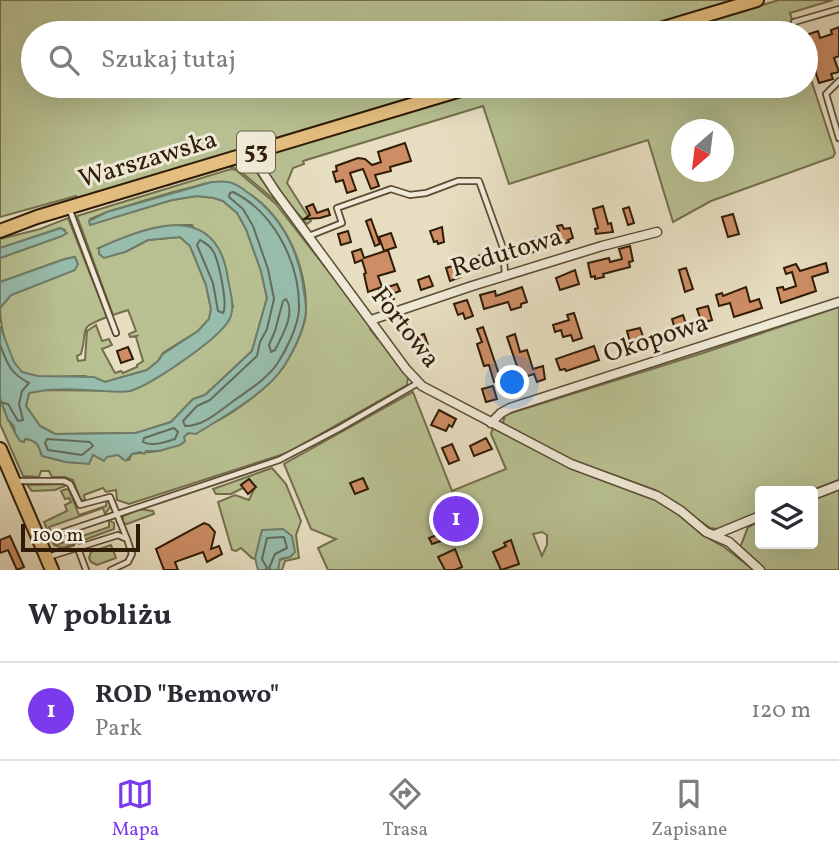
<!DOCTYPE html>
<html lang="pl">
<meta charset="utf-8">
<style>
body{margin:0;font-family:Vollkorn,serif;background:#f2f2f3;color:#2b2b33}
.controls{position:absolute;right:21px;bottom:21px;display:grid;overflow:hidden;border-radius:7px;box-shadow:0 7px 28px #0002}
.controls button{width:63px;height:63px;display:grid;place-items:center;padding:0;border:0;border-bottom:2px solid #e1e1e2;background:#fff;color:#2b2b33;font:35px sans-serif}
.compass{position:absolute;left:671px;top:119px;width:63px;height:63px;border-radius:50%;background:#fff;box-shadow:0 7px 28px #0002;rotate:208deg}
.scale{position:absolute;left:21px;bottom:18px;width:119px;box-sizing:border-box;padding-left:7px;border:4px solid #2f1c06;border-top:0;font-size:19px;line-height:24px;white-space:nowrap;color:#2f1c06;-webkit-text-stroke:5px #efead7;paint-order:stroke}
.you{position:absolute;left:513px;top:383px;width:24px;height:24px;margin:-18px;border:5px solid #fff;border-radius:50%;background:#1a73e8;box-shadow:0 0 0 10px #1a73e833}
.badge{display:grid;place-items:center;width:46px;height:46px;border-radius:50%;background:#7c3aed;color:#fff;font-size:23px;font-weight:700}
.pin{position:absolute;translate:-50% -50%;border:4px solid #fff;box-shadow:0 2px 7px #0006}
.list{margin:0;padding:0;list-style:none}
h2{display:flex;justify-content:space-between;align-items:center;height:91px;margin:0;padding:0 28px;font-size:30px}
h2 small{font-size:23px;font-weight:400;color:#7c7c81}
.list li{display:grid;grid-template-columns:46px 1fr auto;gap:21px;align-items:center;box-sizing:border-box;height:98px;padding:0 28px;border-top:2px solid #e1e1e2}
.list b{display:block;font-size:26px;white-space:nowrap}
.list p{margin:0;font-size:23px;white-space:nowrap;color:#7c7c81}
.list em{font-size:23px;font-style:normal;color:#7c7c81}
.icon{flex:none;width:38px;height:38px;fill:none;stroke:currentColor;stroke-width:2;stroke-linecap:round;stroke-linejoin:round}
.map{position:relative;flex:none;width:839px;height:570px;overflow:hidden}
.search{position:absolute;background:#fff;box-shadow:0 7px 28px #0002;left:21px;right:21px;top:21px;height:77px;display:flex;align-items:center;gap:18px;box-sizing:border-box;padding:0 24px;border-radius:38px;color:#7c7c81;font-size:26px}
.sheet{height:189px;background:#fff}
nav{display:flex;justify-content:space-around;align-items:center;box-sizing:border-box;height:98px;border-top:2px solid #e1e1e2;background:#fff;font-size:19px;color:#7c7c81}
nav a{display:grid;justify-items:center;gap:4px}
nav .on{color:#7c3aed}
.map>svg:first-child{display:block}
.green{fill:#b8c091;stroke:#746e4c;stroke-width:2;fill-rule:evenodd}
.water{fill:#98bdad;stroke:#6e7d6a;stroke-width:2}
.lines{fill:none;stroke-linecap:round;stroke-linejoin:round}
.shore{stroke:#646c5a;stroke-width:2}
.building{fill:#cd8d65;stroke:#2f1c06;stroke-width:2}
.lane-casing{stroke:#5d4c35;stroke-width:8}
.street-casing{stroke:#5d4c35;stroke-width:11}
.primary-casing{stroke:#2f1c06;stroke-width:16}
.lane{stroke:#efead7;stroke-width:4.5}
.street{stroke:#efead7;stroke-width:8}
.primary{stroke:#e4bf80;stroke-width:12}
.labels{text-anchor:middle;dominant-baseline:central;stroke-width:6;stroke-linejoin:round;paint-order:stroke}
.shield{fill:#efead7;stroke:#695a45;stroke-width:2}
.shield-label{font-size:24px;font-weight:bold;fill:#2f1c06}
.street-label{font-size:26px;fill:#2f1c06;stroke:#efead7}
</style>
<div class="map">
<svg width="839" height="570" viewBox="0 0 839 570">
<rect width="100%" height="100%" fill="#e7dec1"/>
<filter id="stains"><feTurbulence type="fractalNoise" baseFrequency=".00286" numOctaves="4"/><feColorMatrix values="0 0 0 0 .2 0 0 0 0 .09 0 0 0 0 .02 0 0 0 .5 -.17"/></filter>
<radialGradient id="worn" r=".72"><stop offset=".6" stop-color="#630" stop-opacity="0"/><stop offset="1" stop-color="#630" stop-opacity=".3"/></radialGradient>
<!-- green -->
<g class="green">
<path d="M0 0H735L627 33H33V86H453L78 199 76 196 0 217Z"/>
<path d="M779 0H833L790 13 796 33H669Z"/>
<path d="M806 64 835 153 833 157 711 201 673 222 648 140 509 184 483 106 303 161 304 164 293 168 287 183 311 221 307 224 291 206 263 166 262 162 266 155 496 86H806ZM682 130H724V172H682Z"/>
<path d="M243 163 253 167 278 203 239 170 229 166Z"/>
<path d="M231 169 236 170 276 204 372 327 370 329 377 338 379 337 408 377 407 385 287 453 129 504 117 500 116 490 106 492 103 488 84 495 85 500 81 501 73 480 65 477H52L49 471H41L39 477 23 476 0 424V398C5 414 12 428 20 441L25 439C37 440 39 446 42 456L66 462 89 463 93 455H118L123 459 129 460 132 454 159 451 183 443 185 441 183 437C193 429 206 426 217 421 237 411 270 386 283 368 293 352 306 327 306 309 307 256 272 187 215 182 207 182 197 186 189 188 161 195 134 204 107 212L90 219 91 224 172 200 197 196 214 198 223 201 237 213 246 229 261 271 267 298 252 351 205 395 193 399 171 422 136 433 55 434 40 426 26 406 29 393 43 390 131 391 233 307 230 295 192 225C153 224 134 233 99 248L125 252 148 240 180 237 190 246 206 285 211 309 209 319 198 331 163 353 158 361 147 370 105 382C97 380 92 377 84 376 66 375 41 381 24 373 8 365 0 324 0 308L11 295 74 270 75 257 65 259 0 282V258L62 236 65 230 60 228 0 248V239L40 229 68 218 107 317C76 329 89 327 81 354L77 356 78 361 85 360 87 331 96 325 102 341 109 339 112 345 102 349 115 373 121 371 123 373 137 367V365L143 361 136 337 137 336 130 337 129 334 136 331 128 310 113 315 77 216Z"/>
<path d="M839 307V480L810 491H760V512L718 529 710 528 655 490 574 461 510 430 503 423 505 415 703 353Z"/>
<path d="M413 392 452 491 506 469 491 434 492 430 495 429 569 466 642 492 678 512 701 534 724 547 754 570H328L318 548 336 539 311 529 284 464ZM542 532 547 535V545L542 556 533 534Z"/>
<path d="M272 468 286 484 301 521 296 535 299 558 285 561 282 570H278L279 560 290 557 283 530H262V561L252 558 241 548 236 551 232 550 218 502 235 495 249 500 255 487 249 479 241 485 243 488 231 494H216L213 489Z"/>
<path d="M64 484 67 485 55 490 32 491 27 485Z"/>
<path d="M66 489 69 490 79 515 106 506 107 500 110 502V507L105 514 103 508 49 527 56 545 109 527V520L114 523V529L62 548 54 545 44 522 67 511 65 505 71 502 69 498 65 499 61 491Z"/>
<path d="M839 489V570H765L740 548 748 527 760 521V544H813V499Z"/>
<path d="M139 509 153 511 154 514 127 524 123 523V516Z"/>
<path d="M111 545 116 558 97 565 91 562 89 558 91 552Z"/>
</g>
<!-- water -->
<g class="water">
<path d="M212 182C217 182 223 181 228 182 235 183 242 188 247 192 279 214 297 246 303 285 304 293 306 303 306 311 304 330 294 350 284 366 267 393 223 417 196 434L188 433 184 437 185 441 180 445 159 451H146L144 454 140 452 132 454 126 461 118 455 107 457 104 461 93 455 89 464 66 462 42 456C39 446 37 440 25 439L24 442 20 441 15 433 14 426 8 420 0 398V326L14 362 22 372 38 376 94 377 105 382 147 370 158 361 163 354 198 331 209 319 211 309 206 285 190 246 180 237 148 240 125 252 104 258 99 254V248C149 225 217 200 228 279 230 292 236 308 229 320 219 339 151 385 130 391 122 393 112 391 104 391 79 390 54 387 29 393L26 406 40 426 55 434 136 433 171 422 193 399 205 395 252 351 267 298 261 271 246 229 237 213 223 201 214 198 197 196 172 200 90 225 89 221 107 212Z"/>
<path d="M61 228 67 233 62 236 0 258V248Z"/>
<path d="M75 257 78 264 75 270 11 295 0 308V282L65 259Z"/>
<path d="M283 529 292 536 295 552 290 557 280 559 278 570H258L255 558 262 530Z"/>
</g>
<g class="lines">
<!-- shore -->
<g class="shore">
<path d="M233 192C274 212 300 263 299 309 298 326 287 349 277 364 266 380 247 391 232 402 217 413 203 426 185 426L183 421 197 406 210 400 257 356 260 342 267 329 274 299 268 269 253 226 243 209 229 197 230 193Z"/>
<path d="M200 240C204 242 210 246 213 251 219 261 228 305 223 313L218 311 213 283 197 245Z"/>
<path d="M286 299C296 313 282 336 275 350L271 352 269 345 275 331 283 301Z"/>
<path d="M0 345C8 365 10 373 29 383L22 391 19 404 23 420 18 421 8 404 0 402"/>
<path d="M174 428 178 432 175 439C165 442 152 447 143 442L144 438Z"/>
<path d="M47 439 90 442 93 446 82 455 48 450 45 443Z"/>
<path d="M265 570 267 568 262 559 267 538 284 537 287 548 275 554 269 568 271 570"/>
</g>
</g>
<!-- building -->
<g class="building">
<path d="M839 27V56L834 58 839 72 831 74 833 79 819 83 806 42V35L818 31 820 38 832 34 831 30Z"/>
<path d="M405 143 411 161 390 167 391 171 375 175 379 186 371 189 363 169 350 173 356 190 347 193 343 180 336 182 333 172 337 171 336 166 358 158 365 159 372 165 381 162 378 152Z"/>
<path d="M313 204 317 213 328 209 330 215 320 218 304 219 310 215 306 207Z"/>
<path d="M603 206 608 224 611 223 613 232 596 234 595 229 598 228 593 209Z"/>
<path d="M629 207 634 223 628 225 623 209Z"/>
<path d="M733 214 739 234 728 237 722 217Z"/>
<path d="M371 219 380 244 375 246 366 221Z"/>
<path d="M562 225 564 229 570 228 573 238 568 240 569 242 563 244 562 241 515 259 512 248 523 244 524 248 536 244 534 238 559 231 557 226Z"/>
<path d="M442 227 444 242 438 244 437 241 434 242 430 231Z"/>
<path d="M348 231 351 242 341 245 338 234Z"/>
<path d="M391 233 396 247 384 251 379 237Z"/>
<path d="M630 246 633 261 629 262 630 267 603 274 604 277 595 279V276L591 277 588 263 609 258 610 262 622 259 619 249Z"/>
<path d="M361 249 364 258 388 250 395 271 378 276 382 287 368 292 364 274 366 273 362 260 355 263 352 252Z"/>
<path d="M483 254 487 267 477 270 473 258Z"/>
<path d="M826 263 828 272 812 277 816 291 781 303 777 288 783 287 784 290 796 286 792 272 786 274 784 268 796 264 800 271Z"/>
<path d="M456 265 461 277 450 281 446 268Z"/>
<path d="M686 268 693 289 685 292 679 270Z"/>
<path d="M575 270 579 284 560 290 556 278Z"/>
<path d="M429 276 433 286 421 290 418 280Z"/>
<path d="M397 284 400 291 392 294 394 299 383 303 379 290Z"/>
<path d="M522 287 527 302 521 304V307L511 310 508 302 484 309 480 295 495 291 496 296Z"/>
<path d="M746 287 750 302 759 299 762 308 734 317 730 303 719 306 716 295 722 293 723 296Z"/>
<path d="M467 300 473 316 465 319 463 313 458 315 454 304Z"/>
<path d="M708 306 712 320 702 323 697 309Z"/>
<path d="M574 313 582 338 573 341 571 335 563 337 561 330 555 332 553 325 569 320 567 315Z"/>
<path d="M683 315 687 327 676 332 672 319Z"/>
<path d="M483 327 501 380 494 382 489 365 484 366 477 344 482 342 477 329Z"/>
<path d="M640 328 645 342 631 346 627 331Z"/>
<path d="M424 334 428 345 416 350 412 338Z"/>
<path d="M515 334 520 352 527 350 533 369 543 366 545 379 537 382 534 374 521 378 507 337Z"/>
<path d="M594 346 599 360 566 371 565 369 560 370 556 359Z"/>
<path d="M128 347 133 359 121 363 117 351Z"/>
<path d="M516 379 519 388 509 392 506 382Z"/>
<path d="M493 386 497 399 486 402 482 389Z"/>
<path d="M439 410 456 419 452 427 449 425 446 431 431 425Z"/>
<path d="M486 438 492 449 474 456 470 446Z"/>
<path d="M452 444 459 460 449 464 442 448Z"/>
<path d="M363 478 368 489 355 494 350 483Z"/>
<path d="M249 479 256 487 248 494 241 485Z"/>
<path d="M204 523 209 525 215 532 211 549 219 546 222 554 207 562 203 552 175 562 178 570H164L156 549Z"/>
<path d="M447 531 450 538 432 544 429 538Z"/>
<path d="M10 536 24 567 17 570 8 550 0 553V540Z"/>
<path d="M511 540 519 564 501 570 493 552 506 546 504 543Z"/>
<path d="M455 549 462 567 455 570H445L438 557Z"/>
</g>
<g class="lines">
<defs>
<g id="lane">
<path d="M794 22 839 9"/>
<path d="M839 81 826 94 839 138"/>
<path d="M69 208 116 333"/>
<path d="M309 236 342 223 337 208 391 189 410 195 426 193 458 181H479L503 248 505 274"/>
<path d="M16 481H64L70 484 80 505 110 497 127 539"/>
<path d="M55 535 279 460 340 428 418 383"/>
<path d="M77 546 86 570"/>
<path d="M48 557 118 535 127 539 132 554 128 562 111 570"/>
</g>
<g id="street">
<path d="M250 153 275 191 406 369 422 386 571 464 657 496 681 511 706 532 729 542 760 570"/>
<path d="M371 320 472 286 602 246 657 232"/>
<path d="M491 423 501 413 510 408 839 302"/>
<path d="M813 495 839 485"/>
<path d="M714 535 760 516"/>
</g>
<g id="primary">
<path d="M647 33 757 0"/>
<path d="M0 231 37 217 474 86"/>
<path d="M0 449 52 570"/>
</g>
</defs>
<!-- lane casing -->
<use href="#lane" class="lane-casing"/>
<!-- street casing -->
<use href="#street" class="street-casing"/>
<!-- primary casing -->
<use href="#primary" class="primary-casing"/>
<!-- lane -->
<use href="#lane" class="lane"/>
<!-- street -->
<use href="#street" class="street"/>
<!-- primary -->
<use href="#primary" class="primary"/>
</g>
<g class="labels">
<!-- shield labels -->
<rect class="shield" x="237" y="131.5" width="38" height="41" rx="5"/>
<g class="shield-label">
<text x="256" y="152">53</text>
</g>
<!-- street labels -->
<g class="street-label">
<text transform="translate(148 160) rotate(-17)">Warszawska</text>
<text transform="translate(507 253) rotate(-17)">Redutowa</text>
<text transform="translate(405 328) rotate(52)">Fortowa</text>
<text transform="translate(656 339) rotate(-18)">Okopowa</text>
</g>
</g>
<rect width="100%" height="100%" filter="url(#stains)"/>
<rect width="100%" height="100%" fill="url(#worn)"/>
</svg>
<div class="controls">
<button><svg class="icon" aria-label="layers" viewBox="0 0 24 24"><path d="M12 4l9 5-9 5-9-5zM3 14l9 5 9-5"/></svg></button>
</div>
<svg class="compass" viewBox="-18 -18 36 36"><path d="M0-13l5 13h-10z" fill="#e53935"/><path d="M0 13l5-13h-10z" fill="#7c7c81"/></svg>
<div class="scale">100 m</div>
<div class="you"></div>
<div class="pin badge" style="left:456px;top:519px">1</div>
<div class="search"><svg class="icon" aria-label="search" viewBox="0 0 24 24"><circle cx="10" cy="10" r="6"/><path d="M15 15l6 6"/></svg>Szukaj tutaj</div>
</div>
<section class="sheet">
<h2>W pobliżu<small></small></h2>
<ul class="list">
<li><span class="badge">1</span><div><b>ROD &quot;Bemowo&quot;</b><p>Park</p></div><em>120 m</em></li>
</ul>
</section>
<nav>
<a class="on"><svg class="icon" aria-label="map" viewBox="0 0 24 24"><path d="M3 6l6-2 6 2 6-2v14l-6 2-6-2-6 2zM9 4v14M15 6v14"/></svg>Mapa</a>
<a><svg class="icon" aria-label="directions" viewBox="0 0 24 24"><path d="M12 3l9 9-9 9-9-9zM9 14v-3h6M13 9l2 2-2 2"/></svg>Trasa</a>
<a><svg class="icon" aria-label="saved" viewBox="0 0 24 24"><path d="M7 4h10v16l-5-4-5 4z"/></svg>Zapisane</a>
</nav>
